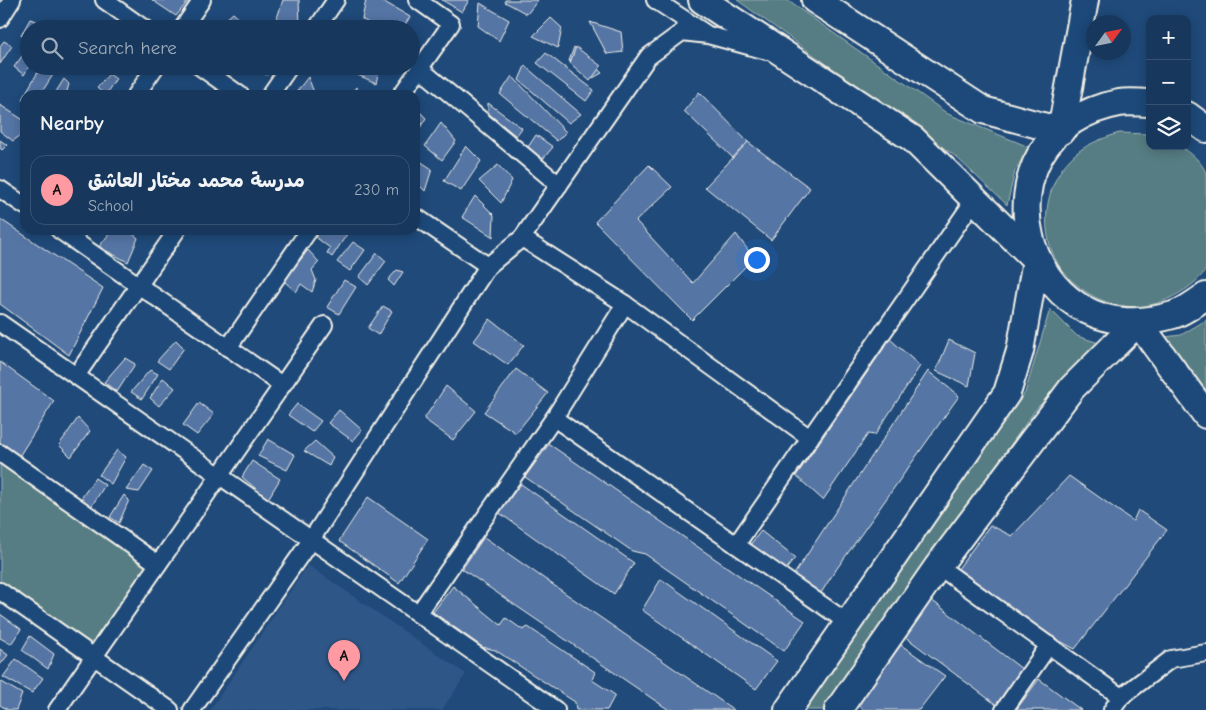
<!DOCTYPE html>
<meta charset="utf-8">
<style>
body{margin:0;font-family:"Comic Neue","Playpen Sans Arabic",sans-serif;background:#244365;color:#f1f3f6}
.controls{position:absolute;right:15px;top:15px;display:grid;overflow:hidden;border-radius:10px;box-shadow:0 2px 12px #0003}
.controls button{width:45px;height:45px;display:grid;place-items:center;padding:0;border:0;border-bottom:1px solid #365272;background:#17385c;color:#f1f3f6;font:25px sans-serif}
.compass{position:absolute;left:1086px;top:15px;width:45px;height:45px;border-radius:50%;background:#17385c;box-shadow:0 2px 12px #0003;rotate:57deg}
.you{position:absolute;left:756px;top:259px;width:18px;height:18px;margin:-12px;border:4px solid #fff;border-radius:50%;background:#1a73e8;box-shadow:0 0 0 8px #1a73e833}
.badge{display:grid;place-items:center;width:32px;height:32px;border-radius:50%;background:#ff9aa2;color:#111;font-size:16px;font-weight:700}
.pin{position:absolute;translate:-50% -41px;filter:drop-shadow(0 1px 2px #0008)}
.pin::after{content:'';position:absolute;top:26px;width:18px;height:15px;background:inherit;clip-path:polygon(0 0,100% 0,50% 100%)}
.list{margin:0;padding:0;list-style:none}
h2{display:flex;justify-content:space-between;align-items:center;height:65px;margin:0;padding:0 20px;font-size:21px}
h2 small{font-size:16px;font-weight:400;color:#9eacbb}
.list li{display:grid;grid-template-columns:32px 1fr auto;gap:15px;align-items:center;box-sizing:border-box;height:70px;margin:0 10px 10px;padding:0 10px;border:1px solid #365272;border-radius:15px}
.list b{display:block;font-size:19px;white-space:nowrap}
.list p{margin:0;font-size:16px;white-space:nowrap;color:#9eacbb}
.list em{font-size:16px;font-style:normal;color:#9eacbb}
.icon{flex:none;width:28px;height:28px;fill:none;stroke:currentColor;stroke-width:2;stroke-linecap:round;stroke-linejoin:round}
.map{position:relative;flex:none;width:1206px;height:710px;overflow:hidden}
.search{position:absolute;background:#17385c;box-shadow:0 2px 12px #0003;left:20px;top:20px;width:400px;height:55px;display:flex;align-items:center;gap:12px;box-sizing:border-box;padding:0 18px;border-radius:28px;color:#9eacbb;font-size:19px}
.panel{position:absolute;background:#17385c;box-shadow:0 2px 12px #0003;left:20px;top:90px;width:400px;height:145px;border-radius:15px}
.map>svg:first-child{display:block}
.built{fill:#2f5787}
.green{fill:#567d83;stroke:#a5b7b6}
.building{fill:#5475a5;stroke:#f4f1e8}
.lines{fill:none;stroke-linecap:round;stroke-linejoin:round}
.street-casing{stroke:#f4f1e8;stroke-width:20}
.primary-casing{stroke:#f4f1e8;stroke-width:30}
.street{stroke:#1f4a7a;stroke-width:16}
.primary{stroke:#1f4a7a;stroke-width:26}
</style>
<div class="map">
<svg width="1206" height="710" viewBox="0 0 1206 710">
<rect width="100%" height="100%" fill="#1f4a7a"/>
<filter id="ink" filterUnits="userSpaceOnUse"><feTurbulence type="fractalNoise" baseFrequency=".02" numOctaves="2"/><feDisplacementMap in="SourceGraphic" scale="10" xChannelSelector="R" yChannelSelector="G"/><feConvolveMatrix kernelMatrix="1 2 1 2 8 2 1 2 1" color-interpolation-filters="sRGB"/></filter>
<g filter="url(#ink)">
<!-- built -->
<path class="built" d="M308 565 466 674 442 710H210Z"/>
<!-- green -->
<g class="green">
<path d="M737 0H787L948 114 1029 147 1015 171 1007 205 955 156Z"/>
<path d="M1119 133 1150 134V146C1158 146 1172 144 1180 147 1189 150 1204 164 1206 174 1206 187 1206 212 1206 227 1206 236 1206 261 1206 269 1201 278 1190 287 1181 292 1142 317 1100 309 1068 277 1038 246 1040 190 1070 159 1083 145 1101 139 1119 133Z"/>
<path d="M1050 309 1077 336 1099 343 1036 409 824 710H804L1025 393Z"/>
<path d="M1206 320V391L1165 337 1181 335Z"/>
<path d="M0 453 158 564 94 657 0 591Z"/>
</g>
<!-- building -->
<g class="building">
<path d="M152 0H189L176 16Z"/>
<path d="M283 0H299L300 25 274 27Z"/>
<path d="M366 0H381L410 17 402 29H377L362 19Z"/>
<path d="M442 0H469L462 12Z"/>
<path d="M505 0H538L527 14 505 2Z"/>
<path d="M480 3 509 20 499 41 478 26Z"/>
<path d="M233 13 247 25 244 29H215Z"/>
<path d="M551 18 562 28 558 48 533 36Z"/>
<path d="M30 19 39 22 35 29H29V39L21 35Z"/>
<path d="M590 22 621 32 623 52 607 54Z"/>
<path d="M4 41 12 46 0 64V46Z"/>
<path d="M574 47 602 73 591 79 569 61Z"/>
<path d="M576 47 601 66 590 81 570 63Z"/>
<path d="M25 52 29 54V66L24 75 14 67Z"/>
<path d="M546 53 594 90 586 101 537 63Z"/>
<path d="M74 66H96L92 72Z"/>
<path d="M250 66H271L267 75Z"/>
<path d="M345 66H380L376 83 344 69Z"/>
<path d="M525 66 581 114 569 123 519 80Z"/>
<path d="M41 67 56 70 40 95H25V102L22 99Z"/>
<path d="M109 74 116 79 105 95 97 88Z"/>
<path d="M512 76 566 132 557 141 500 94Z"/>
<path d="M308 77 315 95H294Z"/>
<path d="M64 79 69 84 66 95H54Z"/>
<path d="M356 87 361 95H350Z"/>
<path d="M699 92 748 142 733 158 684 111Z"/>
<path d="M488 103 522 128 516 136 488 113Z"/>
<path d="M0 105 25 121V132L13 141 0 131Z"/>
<path d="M415 107 426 118 415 136Z"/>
<path d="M441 123 456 141 442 160 425 146Z"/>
<path d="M536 135 553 147 542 160 528 147Z"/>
<path d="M0 140 7 145 2 150 0 148Z"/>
<path d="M748 142 810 188 771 240 705 187Z"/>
<path d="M466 146 481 161 461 191 444 181Z"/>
<path d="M417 159 432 169 425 191 415 181Z"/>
<path d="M498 165 512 180 501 203 479 181Z"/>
<path d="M649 165 672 187 636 221 693 283 736 234 754 258 692 320 595 222Z"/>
<path d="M475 196 494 215 493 237 462 217Z"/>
<path d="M0 219 103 288 69 355 0 304Z"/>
<path d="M112 230H128L138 238 128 262 99 247Z"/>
<path d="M320 230H342L347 234 332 257 327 253 330 248 314 236Z"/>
<path d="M353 242 365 250 350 271 337 262Z"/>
<path d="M308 250 319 262 312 270 316 280 312 292 301 284 296 292 284 281Z"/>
<path d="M377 253 386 261 368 285 359 277Z"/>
<path d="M397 270 403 272 394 286 388 280Z"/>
<path d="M344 280 356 287 339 314 327 307Z"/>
<path d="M383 306 392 311 378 335 368 328Z"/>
<path d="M490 319 524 345 508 365 474 341Z"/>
<path d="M890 339 920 366 875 435 868 434 823 500 796 476Z"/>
<path d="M176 340 184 348 169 369 157 361Z"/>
<path d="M949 340 975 353 969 386 936 371Z"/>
<path d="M125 358 135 364 117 392 104 382Z"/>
<path d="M0 362 54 401 18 458 0 445Z"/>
<path d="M516 369 548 393 516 433 484 412Z"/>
<path d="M150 370 158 374 142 399 131 392Z"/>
<path d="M928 371 959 396 833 574 816 601 789 582Z"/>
<path d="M163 378 175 388 159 406 150 398Z"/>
<path d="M446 386 476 411 453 440 424 419Z"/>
<path d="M199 403 214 414 197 435 183 425Z"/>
<path d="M297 404 321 421 312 432 288 415Z"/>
<path d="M339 410 362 430 353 441 328 423Z"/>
<path d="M78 418 90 431 71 457 59 445Z"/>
<path d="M268 439 295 455 287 470 258 456Z"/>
<path d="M315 441 333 457 329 466 304 451Z"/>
<path d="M549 444 805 621 784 651 645 554 632 551 525 477Z"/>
<path d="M117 450 126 457 111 484 99 475Z"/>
<path d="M252 461 280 479 268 499 242 477Z"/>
<path d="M144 465 153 471 139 492 126 490Z"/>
<path d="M1069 476 1133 521 1138 510 1167 530 1075 649 1028 624 955 573 990 525 1012 536Z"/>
<path d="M95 478 105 485 91 507 78 503Z"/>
<path d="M521 484 634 563 614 594 498 512Z"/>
<path d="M124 495 129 500 119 523 110 517Z"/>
<path d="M368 497 428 539 399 583 339 541Z"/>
<path d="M761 531 795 558 781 576 745 551Z"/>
<path d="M484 537 734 710H669L462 569Z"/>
<path d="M661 579 777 661 756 689 642 610Z"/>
<path d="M453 586 501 625 506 618 523 630 528 627 595 672 592 680 615 695 607 710H576L575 702 495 650 482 647 433 612Z"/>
<path d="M930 599 1022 669 998 706 904 636Z"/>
<path d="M0 614 21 629 11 644 0 638Z"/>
<path d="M30 636 54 654 48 669 22 650Z"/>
<path d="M901 645 945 676 919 710H864L856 704Z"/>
<path d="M0 649 8 655 0 665Z"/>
<path d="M16 659 43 678 32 693 3 677Z"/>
<path d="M1039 679 1081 710H1016Z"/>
<path d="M0 681 22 694 16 710H8L0 705Z"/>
</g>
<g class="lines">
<defs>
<g id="street">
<path d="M104 0 145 29"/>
<path d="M655 0 705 33"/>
<path d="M0 19 12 0"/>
<path d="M182 29 202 0"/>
<path d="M316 29 336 0"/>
<path d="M199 66 240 95"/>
<path d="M419 68 559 185"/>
<path d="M136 95 156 66"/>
<path d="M270 95 290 66"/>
<path d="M401 95 451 24 417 0"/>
<path d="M0 189 25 206"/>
<path d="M415 216 488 266"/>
<path d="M59 230 282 385"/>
<path d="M522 238 625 304 810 438"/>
<path d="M0 323 556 710"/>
<path d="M228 348 309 230"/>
<path d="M76 376 177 230"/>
<path d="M554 418 848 623"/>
<path d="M0 453 158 564"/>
<path d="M736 545 975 199"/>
<path d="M938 566 1121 697"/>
<path d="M0 591 170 710"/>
<path d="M418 614 554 418 625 304"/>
<path d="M57 710 324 325"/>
<path d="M192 710 311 540 488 266 522 238 648 57 682 32 708 35 767 51"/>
<path d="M1004 710 1049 645"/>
<path d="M1112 710 1121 697 1171 659 1206 653"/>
</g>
<g id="primary">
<path d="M702 0 913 139 1036 260 1020 351 1007 393 788 710"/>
<path d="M815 0 983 110 1061 131 1085 0"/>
<path d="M1150 103C1140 103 1129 101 1119 103 964 132 1019 361 1173 315 1184 312 1196 302 1206 296"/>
<path d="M1187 115 1206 129"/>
<path d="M838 710 938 566 1072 388 1138 322 1206 415"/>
</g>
</defs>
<!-- street casing -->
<use href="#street" class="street-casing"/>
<!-- primary casing -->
<use href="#primary" class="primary-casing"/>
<!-- street -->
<use href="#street" class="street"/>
<!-- primary -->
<use href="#primary" class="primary"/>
</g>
</g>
</svg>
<div class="controls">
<button>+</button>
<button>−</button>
<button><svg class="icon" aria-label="layers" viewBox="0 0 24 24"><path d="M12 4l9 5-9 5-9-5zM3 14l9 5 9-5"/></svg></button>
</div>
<svg class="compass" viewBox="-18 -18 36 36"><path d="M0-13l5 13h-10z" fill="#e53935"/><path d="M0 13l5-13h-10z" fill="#9eacbb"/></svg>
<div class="you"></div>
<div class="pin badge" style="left:344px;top:681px">A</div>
<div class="search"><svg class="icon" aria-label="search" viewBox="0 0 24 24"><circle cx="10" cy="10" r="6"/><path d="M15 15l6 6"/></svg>Search here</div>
<section class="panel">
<h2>Nearby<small></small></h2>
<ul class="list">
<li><span class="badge">A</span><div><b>مدرسة محمد مختار العاشق</b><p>School</p></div><em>230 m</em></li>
</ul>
</section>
</div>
